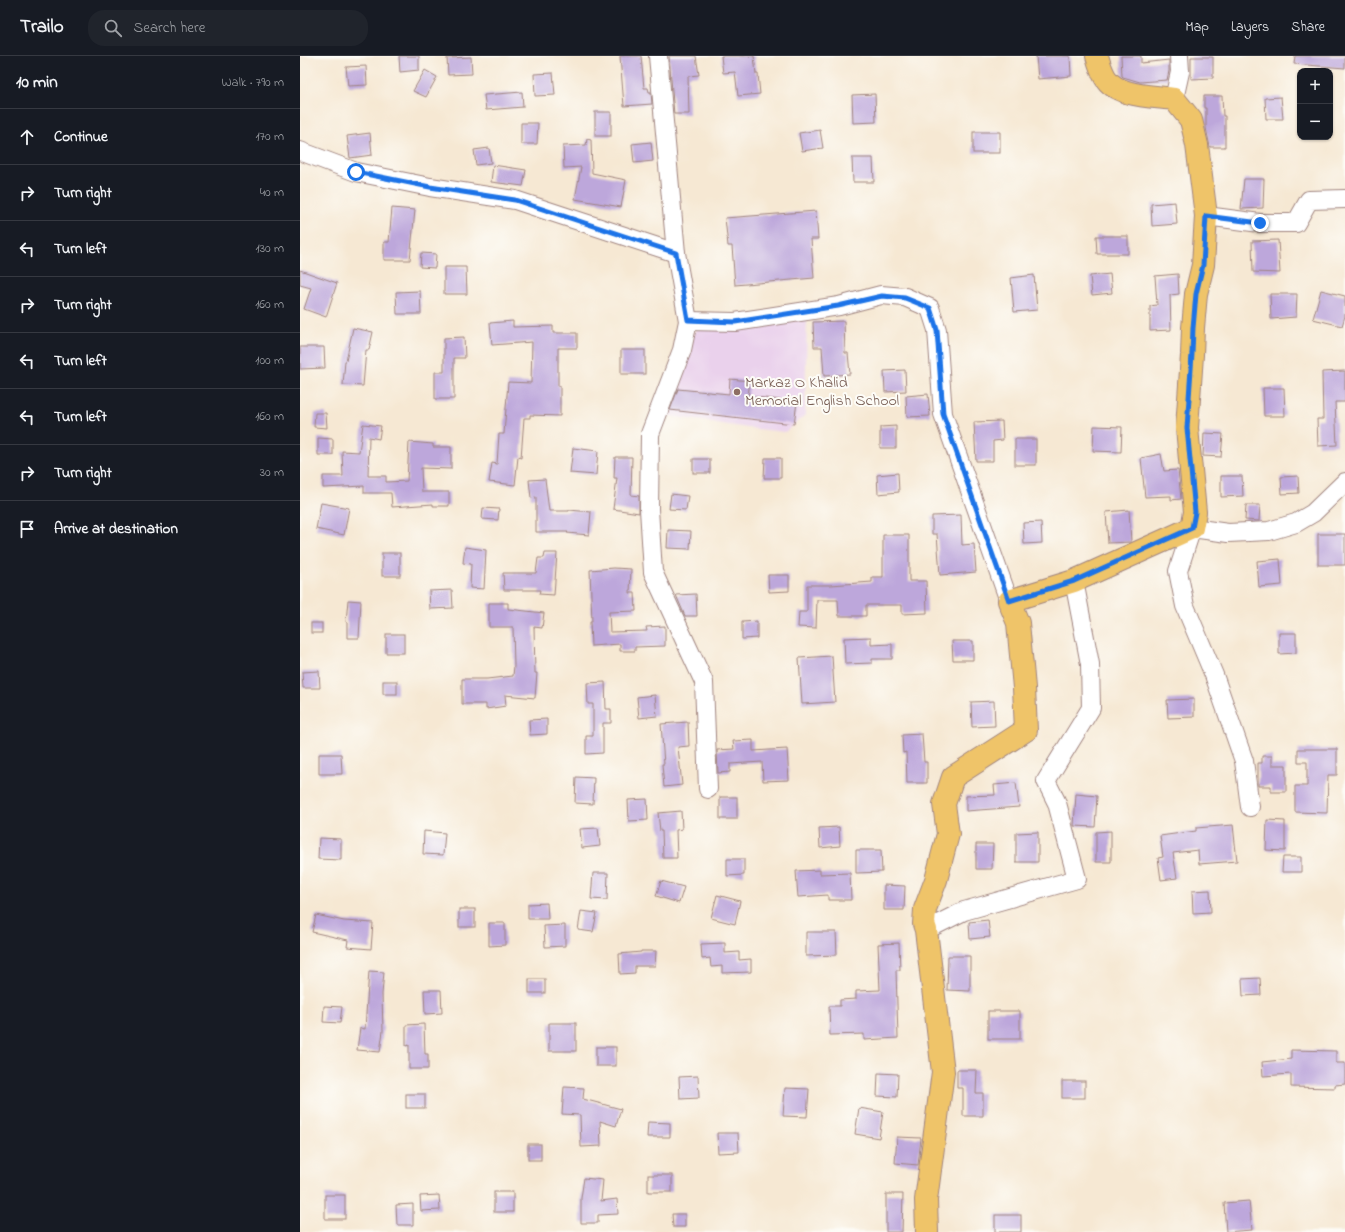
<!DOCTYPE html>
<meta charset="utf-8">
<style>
body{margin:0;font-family:"Indie Flower",sans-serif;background:#20242c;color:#f1f3f6}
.controls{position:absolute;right:12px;top:12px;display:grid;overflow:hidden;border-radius:8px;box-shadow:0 1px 3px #0004}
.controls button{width:36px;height:36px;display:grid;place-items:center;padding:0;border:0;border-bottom:1px solid #363941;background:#171b24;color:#f1f3f6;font:20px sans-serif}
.stop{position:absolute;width:12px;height:12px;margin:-9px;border:3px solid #1a73e8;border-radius:50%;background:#fff}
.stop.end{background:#1a73e8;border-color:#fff;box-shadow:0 1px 4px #0008}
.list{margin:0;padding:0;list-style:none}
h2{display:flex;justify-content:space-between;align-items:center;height:52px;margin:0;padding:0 16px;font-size:17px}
h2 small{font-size:13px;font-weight:400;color:#9ea1a6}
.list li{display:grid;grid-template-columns:26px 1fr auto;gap:12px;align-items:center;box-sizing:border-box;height:56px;padding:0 16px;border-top:1px solid #363941}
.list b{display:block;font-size:15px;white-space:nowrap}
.list em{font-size:13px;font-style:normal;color:#9ea1a6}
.icon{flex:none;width:22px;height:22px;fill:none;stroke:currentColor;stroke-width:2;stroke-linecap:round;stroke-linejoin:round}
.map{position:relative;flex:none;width:1045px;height:1176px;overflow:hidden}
header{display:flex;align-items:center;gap:24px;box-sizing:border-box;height:56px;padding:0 20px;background:#171b24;border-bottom:1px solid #363941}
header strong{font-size:19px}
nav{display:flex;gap:22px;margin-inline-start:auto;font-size:14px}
.search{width:280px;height:36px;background:#20242c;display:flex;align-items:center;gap:10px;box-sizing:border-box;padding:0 14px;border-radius:16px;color:#9ea1a6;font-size:15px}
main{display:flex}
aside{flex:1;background:#171b24}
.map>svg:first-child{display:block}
.built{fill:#ead1ec}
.building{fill:#bda7db}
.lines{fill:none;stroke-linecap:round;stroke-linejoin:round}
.minor-casing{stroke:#a0847f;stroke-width:20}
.major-casing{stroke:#a0847f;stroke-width:24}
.minor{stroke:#fff;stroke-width:18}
.major{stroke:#efc469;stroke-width:22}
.route{stroke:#1a73e8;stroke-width:5}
.education-dot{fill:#8d6e63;stroke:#fdfcf7;stroke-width:1.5}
.labels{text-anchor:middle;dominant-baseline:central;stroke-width:4;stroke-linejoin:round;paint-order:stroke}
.education-label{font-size:16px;fill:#785e54;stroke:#fdfcf7;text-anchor:start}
</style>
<header>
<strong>Trailo</strong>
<div class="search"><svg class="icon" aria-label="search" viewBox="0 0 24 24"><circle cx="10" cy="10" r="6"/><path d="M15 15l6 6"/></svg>Search here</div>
<nav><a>Map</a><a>Layers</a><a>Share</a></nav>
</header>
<main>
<aside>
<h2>10 min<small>Walk · 790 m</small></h2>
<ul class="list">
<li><svg class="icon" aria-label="ahead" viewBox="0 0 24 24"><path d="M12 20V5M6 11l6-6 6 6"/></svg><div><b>Continue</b></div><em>170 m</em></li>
<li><svg class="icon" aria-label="right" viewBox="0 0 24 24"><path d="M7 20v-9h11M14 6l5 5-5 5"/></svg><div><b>Turn right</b></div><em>40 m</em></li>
<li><svg class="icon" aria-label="left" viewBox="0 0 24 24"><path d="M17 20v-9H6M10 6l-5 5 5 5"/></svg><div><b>Turn left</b></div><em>130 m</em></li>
<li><svg class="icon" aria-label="right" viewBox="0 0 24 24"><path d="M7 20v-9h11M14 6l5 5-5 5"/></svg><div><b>Turn right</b></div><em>160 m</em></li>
<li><svg class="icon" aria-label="left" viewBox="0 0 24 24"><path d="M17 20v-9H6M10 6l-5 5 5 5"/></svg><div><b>Turn left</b></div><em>100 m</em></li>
<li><svg class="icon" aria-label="left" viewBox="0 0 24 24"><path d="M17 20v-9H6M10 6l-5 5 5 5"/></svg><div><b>Turn left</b></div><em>160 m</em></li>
<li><svg class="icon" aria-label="right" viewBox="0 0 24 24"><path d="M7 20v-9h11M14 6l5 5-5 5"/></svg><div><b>Turn right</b></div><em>30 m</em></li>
<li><svg class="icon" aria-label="arrive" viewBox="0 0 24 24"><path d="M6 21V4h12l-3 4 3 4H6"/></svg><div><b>Arrive at destination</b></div></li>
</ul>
</aside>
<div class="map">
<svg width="1045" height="1176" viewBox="0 0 1045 1176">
<rect width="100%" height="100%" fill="#fdfcf7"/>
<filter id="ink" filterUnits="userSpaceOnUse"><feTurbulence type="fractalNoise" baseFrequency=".025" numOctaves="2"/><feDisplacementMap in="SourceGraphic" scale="8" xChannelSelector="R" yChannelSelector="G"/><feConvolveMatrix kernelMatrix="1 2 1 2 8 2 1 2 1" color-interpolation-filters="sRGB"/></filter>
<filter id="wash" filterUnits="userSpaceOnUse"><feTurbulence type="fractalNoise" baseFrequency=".012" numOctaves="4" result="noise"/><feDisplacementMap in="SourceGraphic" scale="16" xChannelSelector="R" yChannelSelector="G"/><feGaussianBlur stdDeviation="0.9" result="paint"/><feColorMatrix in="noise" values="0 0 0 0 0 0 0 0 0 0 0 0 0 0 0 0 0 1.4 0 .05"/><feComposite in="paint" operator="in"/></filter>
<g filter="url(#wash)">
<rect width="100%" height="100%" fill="#f6e8d3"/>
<!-- built -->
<path class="built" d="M507 261 505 359 485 376 448 372 370 360 361 356 376 317 396 273Z"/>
<g id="blocks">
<!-- building -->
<g class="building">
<path d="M99 0H119V14L100 16Z"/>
<path d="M320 0H341L344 32H348L349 36H351L352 48 324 50Z"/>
<path d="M369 0H396L399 19 388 20 389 58H374Z"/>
<path d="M421 0H454L456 18H458L460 38 438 40 435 16 423 17Z"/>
<path d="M736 0H770L771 20 738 23Z"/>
<path d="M821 0H841V7L869 4V15L867 24 840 26 823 21 822 20Z"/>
<path d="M995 0H1045V12L994 8Z"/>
<path d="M171 1 172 18 148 19 147 2Z"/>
<path d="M891 1H913V22L891 23Z"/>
<path d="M66 10 67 29 48 30 46 11Z"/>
<path d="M125 14 137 21 126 41 113 35Z"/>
<path d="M253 17 255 39 235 40 234 18Z"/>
<path d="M222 36 223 51 186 54 184 39Z"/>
<path d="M575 38 576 66 553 67 552 39Z"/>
<path d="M904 40H922L923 60H925V91H910L906 72V52H904Z"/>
<path d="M981 41 983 63H966L965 42Z"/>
<rect x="295" y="56" width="16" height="24"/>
<path d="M221 67H238L237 88H221Z"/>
<path d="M520 74 523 92 502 95 499 77Z"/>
<rect x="673" y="76" width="27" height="21"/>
<path d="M70 77 72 99 50 102 47 80Z"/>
<path d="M287 83 291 84 292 117 326 124 321 151 275 143 281 111 264 112 263 90 286 89Z"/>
<path d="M351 86 353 105 334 107 332 88Z"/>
<path d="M189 92 191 107 176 109 174 94Z"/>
<path d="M552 102H573L574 126H553Z"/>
<path d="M193 109 226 114 223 130 191 126Z"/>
<path d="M944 123H964L963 152 941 153Z"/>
<path d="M875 146 877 168 852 170 851 148Z"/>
<path d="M92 152 115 154 110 204H84V186H89Z"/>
<path d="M516 155 518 183H511L514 222 435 229 432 190H428L425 162Z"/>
<path d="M796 180H828V198H797Z"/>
<path d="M978 184 980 217 953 216 952 185Z"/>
<path d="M121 197 136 198 135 212 120 211Z"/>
<path d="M144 211H166L167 238H144Z"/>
<path d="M0 214 37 227 26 261 4 253 11 232 0 229Z"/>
<path d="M810 218 812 237 792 239 790 220Z"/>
<path d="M878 218 879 238 870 239 871 274 850 275V250L857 249 855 220Z"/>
<path d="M734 219 737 254 714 256 711 222Z"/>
<path d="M1021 234 1045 240V260L1042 270 1013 263Z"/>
<path d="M120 235 121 258H97L96 236Z"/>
<path d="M970 238H997L996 261 971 263Z"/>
<path d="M213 265V271L253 270V277H277V292H258V330H260V360L230 359V362H224L221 402 218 401 215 429 189 426 192 407 197 408 199 378H204L208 326 231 327 232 286 192 289 190 267Z"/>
<path d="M544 265 545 297H548L550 318 524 320 522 291H514L513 266Z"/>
<path d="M53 272 73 276 69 294H66L63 330 43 329 45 305H46Z"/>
<path d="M164 281 165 302H154V343H135V316H144V282Z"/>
<path d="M0 291H24L25 312 0 313Z"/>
<rect x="321" y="294" width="24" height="24"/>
<path d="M605 314 606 335 585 336 584 315Z"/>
<path d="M1045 315V346H1035L1037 389 1018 390 1017 363H1023L1022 316Z"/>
<path d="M430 323 450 325 448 340 497 346 494 368 370 354 378 333 429 338Z"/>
<path d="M963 332H984L985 360H964Z"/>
<path d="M628 338 630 360 607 361 606 340Z"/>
<path d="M15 357H26L27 372 14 371Z"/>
<path d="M702 365 703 384 693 385V405H676L674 366Z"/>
<path d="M63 368 81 370 79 383 69 381 68 420H86V426L107 425 109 386 133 388V391H151V413L121 412 122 436H149V450H133V448L92 451 91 437H64V430L23 432V420H43L42 395 59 396Z"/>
<path d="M596 370V392H580V371Z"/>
<path d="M794 370 822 371 821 396 793 395Z"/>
<path d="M904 377 923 378 921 401 903 400Z"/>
<path d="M18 382 33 383V399H18Z"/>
<rect x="715" y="383" width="21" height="26"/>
<path d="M273 392 298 395 296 419 270 417Z"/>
<path d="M861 398 864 415 878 414 881 443 871 444V440L845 441 841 402Z"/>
<path d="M315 401H332L331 439 339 440V457L313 453 317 422H314Z"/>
<path d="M465 402H481V422H464Z"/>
<rect x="393" y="403" width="17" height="14"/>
<path d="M598 417 599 436 578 438 577 419Z"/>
<path d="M921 420H942L943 440 921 441Z"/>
<path d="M998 420 999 437 982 438 981 421Z"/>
<path d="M245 423 249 455H269V454L291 456 289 479 267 477 268 476H236V441L231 442 229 424Z"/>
<path d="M371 438 388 440 386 454 369 453Z"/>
<path d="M21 447 49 452 44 479 16 473Z"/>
<path d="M946 449H960L959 465 945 464Z"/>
<path d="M183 452 199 453 198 464 182 463Z"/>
<path d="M829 454 831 486 808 487 806 456Z"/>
<path d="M661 459 662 489 674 488 676 516 640 519 637 478H632V460Z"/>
<path d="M741 466 742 487 724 488 723 467Z"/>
<path d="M368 474 391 475 390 493 367 492Z"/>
<rect x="1018" y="478" width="27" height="31"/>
<path d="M583 479H609V525H626L627 557 602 558V549H566V560H539L538 544H517L516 572 498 571 499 556H507V529H531L572 526V521H583Z"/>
<path d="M165 491 186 494 184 533 170 532 171 508 163 507Z"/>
<rect x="82" y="497" width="18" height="23"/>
<path d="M245 497H257L254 539 239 538 240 534H204L203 517H236L238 502H244Z"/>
<path d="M980 503 982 529 959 531 957 505Z"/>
<path d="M314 512 331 513 330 537H335L336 555 309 556 310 576 347 575 346 571 365 570V590L335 591V595H320V588L291 590 290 566H292L290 514Z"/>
<path d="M468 519H489V535L469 536Z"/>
<path d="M152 534 153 552 130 553 129 535Z"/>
<path d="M396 538 397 560H385L376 539Z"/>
<path d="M48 544 61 545 59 582H47V566H46Z"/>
<path d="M189 547H208V553L244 557 242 572 234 571 235 617H237L235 642 205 639 206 650 186 653V648H162V623H187L213 620 214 610 213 571H189Z"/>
<path d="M457 565V582L442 583V566Z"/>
<rect x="11" y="567" width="11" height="10"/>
<path d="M979 577H996V597L979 598Z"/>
<rect x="86" y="578" width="18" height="19"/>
<path d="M571 581V589L592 588V603H572V607L545 608 544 582Z"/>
<path d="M652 585H673V604H653Z"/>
<path d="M532 600 535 646 502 648 499 602Z"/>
<path d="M19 615 20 632H3L2 616Z"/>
<rect x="83" y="625" width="14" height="13"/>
<path d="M305 626 306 653H311V667H303V697L286 698V680H293V648H288L287 627Z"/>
<path d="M355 639 357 660 339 662 337 641Z"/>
<path d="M894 643V661L868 662 867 644Z"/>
<path d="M694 645 695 670 672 671 671 646Z"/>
<path d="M247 663V678L230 679 229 664Z"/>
<path d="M388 666 389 690 378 691 382 729 364 731 362 708H364L361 668Z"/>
<path d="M622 678 624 706H627V727H607L606 696 603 697 602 679Z"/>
<path d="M453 684V695L487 693 489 724 463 725 462 706 430 708V716L418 717 417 694 434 693 433 685Z"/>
<path d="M998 693H1037V719H1028L1027 757 995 756V730H1007V706H998Z"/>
<path d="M19 698H41L42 718H19Z"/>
<path d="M962 700H972V709H986V736H971V730H958V707H962Z"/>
<path d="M276 721 294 722 293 748 275 747Z"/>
<path d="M716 727 719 751 666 755V740L695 739 694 729Z"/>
<path d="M776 738 797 740 795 771 774 770Z"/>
<rect x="420" y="741" width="17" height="22"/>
<path d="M347 743 348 764 329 765 328 744Z"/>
<path d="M381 755 382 773 376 774 377 802H363L362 775H360L358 757Z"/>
<path d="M967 764 985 765V795L966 794Z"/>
<path d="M933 769 937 805 899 808 898 794 873 797 877 822 861 824 858 802 863 801 860 780 896 775V772Z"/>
<path d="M539 771 540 790 520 792 519 772Z"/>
<path d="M298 772 300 790 282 792 280 773Z"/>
<path d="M124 775 145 777 143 799 123 798Z"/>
<path d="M811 775V806H796V776Z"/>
<path d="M738 776V806H716V777Z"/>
<path d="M19 782 41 783V804L18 803Z"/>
<path d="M676 788H693L692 813H676Z"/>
<path d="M556 794H581L582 816 556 817Z"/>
<path d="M983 801H1001V816H982Z"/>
<path d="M427 803H444V819L427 820Z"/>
<path d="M520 814V818L550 817 551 844H528V839L498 841 496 815Z"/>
<path d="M293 817H308L307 844 291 843Z"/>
<path d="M361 825 384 831 379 847 356 840Z"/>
<path d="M584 829 605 830 604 854H584Z"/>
<path d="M910 834 911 856 893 857 892 835Z"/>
<path d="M417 839 440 845 435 868 411 862Z"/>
<path d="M247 847 248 863H228V848Z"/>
<rect x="159" y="853" width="16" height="18"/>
<path d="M281 855 297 857 293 876 278 874Z"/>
<path d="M16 859 44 865 73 867 71 893 47 891 48 884 12 876Z"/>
<path d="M688 864 690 881 670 883 669 866Z"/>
<path d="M189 867H205V889L189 890Z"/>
<path d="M265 869V890L245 891 244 870Z"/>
<path d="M506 876H536L537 899 506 900Z"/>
<path d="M425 887V897L439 896V904L451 903V916L422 917V910L411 911 410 902 402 903 401 888Z"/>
<path d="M599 887 600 914H596L598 982 564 984V978L530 979 529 950H540V944L556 943V935L580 934 578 888Z"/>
<path d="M341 895H356L355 910H335V917L320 918 319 898 341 896Z"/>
<path d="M648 900H670V935L647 934Z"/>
<path d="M69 915 84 916 82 938 83 975 80 996 57 994 60 972 65 973Z"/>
<path d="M960 922 961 939 943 940 942 923Z"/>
<rect x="229" y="923" width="16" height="14"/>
<path d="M124 934H141L142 957 125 958Z"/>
<path d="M24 950 42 951 40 967 23 966Z"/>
<rect x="688" y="955" width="32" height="28"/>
<rect x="249" y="967" width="27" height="28"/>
<path d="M124 968 125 998H128V1013H109V989L106 990V969Z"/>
<rect x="296" y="991" width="20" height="19"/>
<path d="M991 994 1036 995V1007H1045V1028L1035 1029V1032L991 1031V1018L963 1020 962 1006 991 1003Z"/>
<path d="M657 1014H677L676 1037H683V1060H663V1032H657Z"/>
<path d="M578 1017 598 1018 597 1041 577 1040Z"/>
<path d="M398 1020 399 1042 380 1043 379 1021Z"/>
<rect x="762" y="1025" width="23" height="17"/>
<path d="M264 1031 284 1032 283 1043 321 1053 316 1070 300 1065 301 1090 281 1091 280 1059 262 1058Z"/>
<path d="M485 1032 509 1033 507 1061 483 1060Z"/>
<rect x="106" y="1038" width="19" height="14"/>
<path d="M559 1052 583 1056 579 1082 555 1078Z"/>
<path d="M348 1066 370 1067V1081H347Z"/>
<path d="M417 1077H438L439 1096 418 1097Z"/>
<path d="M597 1081 621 1082 618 1109 595 1107Z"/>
<rect x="228" y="1088" width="13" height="16"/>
<rect x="348" y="1119" width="24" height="17"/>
<path d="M284 1122 303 1124 301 1145 317 1143 318 1158 298 1159V1167H281V1142Z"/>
<rect x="194" y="1136" width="19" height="20"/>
<path d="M586 1138H603L602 1176H586Z"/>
<rect x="25" y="1139" width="20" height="24"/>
<path d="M139 1139 140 1154 121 1155 120 1140Z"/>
<path d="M949 1145 952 1174 926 1176 924 1147Z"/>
<path d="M113 1148V1169H97L96 1149Z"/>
<path d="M372 1158H385V1171H373Z"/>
<rect x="695" y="1159" width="26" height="17"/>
</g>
</g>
</g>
<g filter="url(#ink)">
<use href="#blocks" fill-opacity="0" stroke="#a0847f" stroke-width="1"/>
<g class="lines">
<defs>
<g id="minor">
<path d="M358 0 376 197 388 265 382 294 350 378 349 453 353 516 404 626 408 733"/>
<path d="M874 43 880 16 879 0"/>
<path d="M0 95 56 116 130 131 215 144 376 197"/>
<path d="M906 160 960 167H996L1009 144 1045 143"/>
<path d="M388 265 435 266 539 250 581 239 605 241 630 252 637 274 643 358 709 545"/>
<path d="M950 751 944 705 914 619 885 550 878 515 892 472 928 477 969 475 996 467 1013 457 1045 426"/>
<path d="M626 874 664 855 777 823 757 747 746 725 791 652 790 608 774 525"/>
</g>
<path id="major" d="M627 1176 626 1144 643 1016 626 874 624 868 625 853 636 824 648 778 644 748 653 721 726 674 724 632 718 567 709 545 774 525 892 472 895 456 887 372 892 299 893 272 896 238 903 209 906 160 897 89 891 64 874 43C854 40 816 41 805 21 801 14 799 7 797 0"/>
</defs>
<!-- minor casing -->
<use href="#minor" class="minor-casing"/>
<!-- major casing -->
<use href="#major" class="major-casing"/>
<!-- minor -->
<use href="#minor" class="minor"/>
<!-- major -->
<use href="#major" class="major"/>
</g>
</g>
<g class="lines" filter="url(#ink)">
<!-- route -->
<path class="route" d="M56 116 130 131 215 144 376 197 388 264 435 266 538 250 582 240 605 242 630 252 637 274 643 358 709 545 774 525 892 472 895 456 887 372 892 298 893 272 896 238 903 209 906 160 960 167"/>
</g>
<!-- markers -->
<circle class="education-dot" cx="437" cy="336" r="4"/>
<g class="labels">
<!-- education labels -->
<g class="education-label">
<text x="445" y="327">Markaz O Khalid<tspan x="445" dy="18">Memorial English School</tspan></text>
</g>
</g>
</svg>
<div class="controls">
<button>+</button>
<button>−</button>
</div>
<div class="stop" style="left:56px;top:116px"></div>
<div class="stop end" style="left:960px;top:167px"></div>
</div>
</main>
